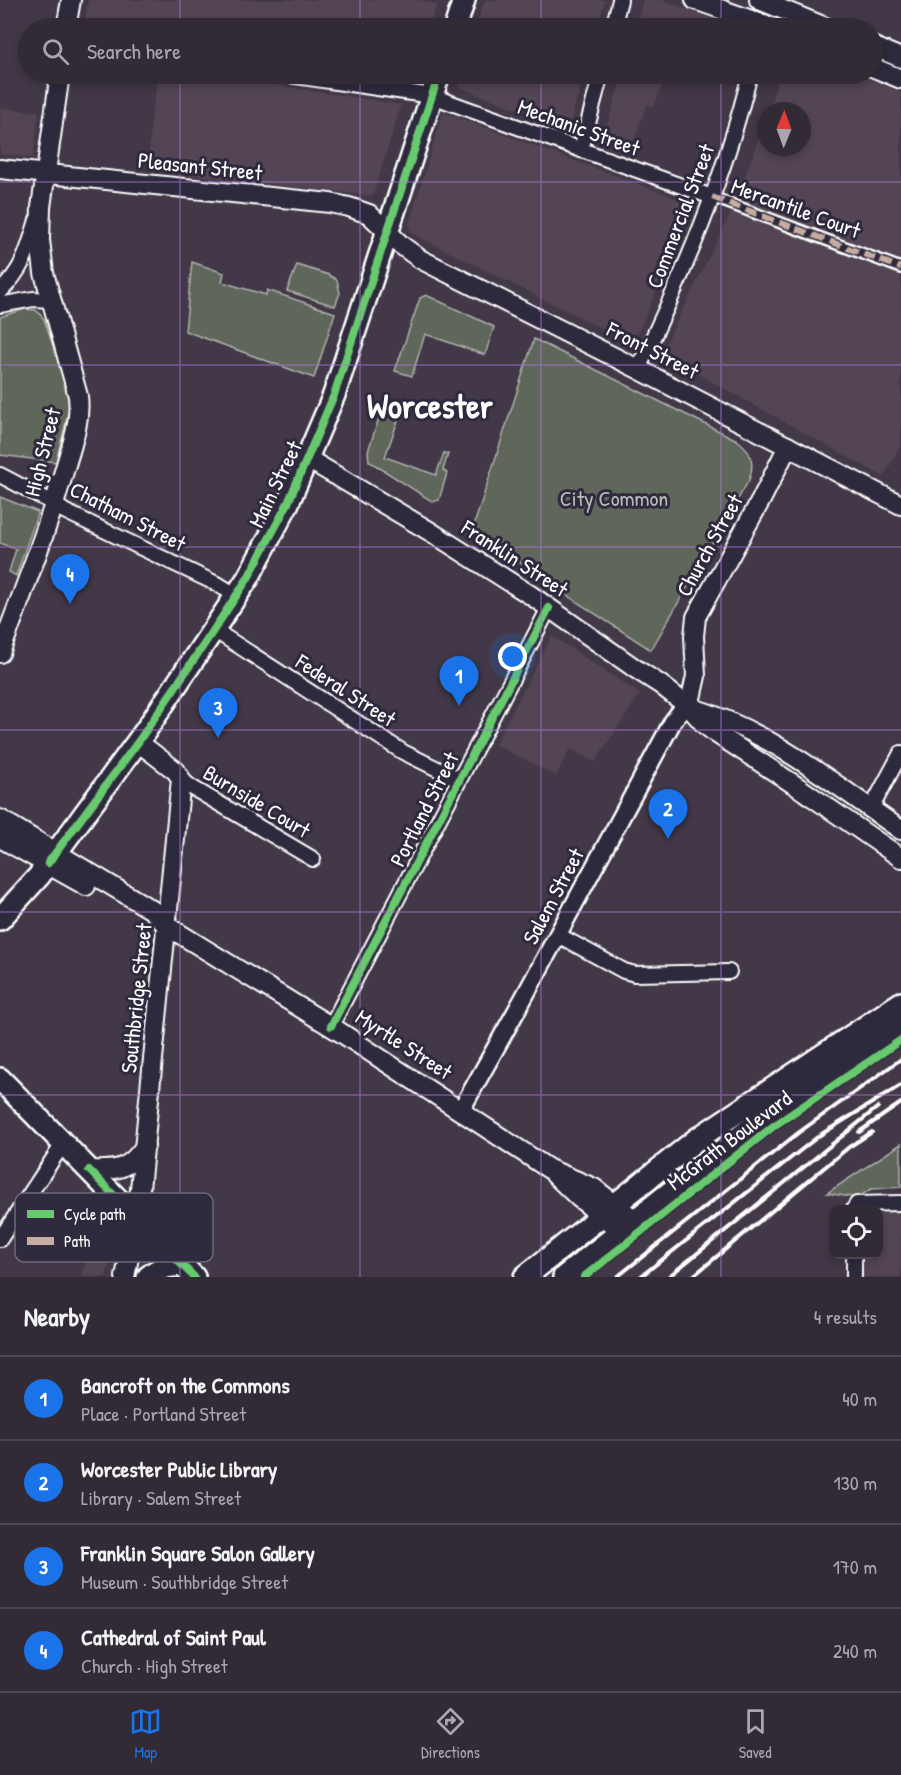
<!DOCTYPE html>
<meta charset="utf-8">
<style>
body{margin:0;font-family:"Patrick Hand",sans-serif;background:#3a323d;color:#f1f3f6}
.controls{position:absolute;right:18px;bottom:18px;display:grid;overflow:hidden;border-radius:12px;box-shadow:0 3px 9px #0003}
.controls button{width:54px;height:54px;display:grid;place-items:center;padding:0;border:0;border-bottom:2px solid #4d4650;background:#322a35;color:#f1f3f6;font:30px sans-serif}
.compass{position:absolute;left:757px;top:102px;width:54px;height:54px;border-radius:50%;background:#322a35;box-shadow:0 3px 9px #0003;rotate:1deg}
.you{position:absolute;left:513px;top:657px;width:21px;height:21px;margin:-15px;border:4px solid #fff;border-radius:50%;background:#1a73e8;box-shadow:0 0 0 9px #1a73e833}
.badge{display:grid;place-items:center;width:39px;height:39px;border-radius:50%;background:#1a73e8;color:#fff;font-size:20px;font-weight:700}
.pin{position:absolute;translate:-50% -50px;filter:drop-shadow(0 2px 3px #0008)}
.pin::after{content:'';position:absolute;top:32px;width:21px;height:18px;background:inherit;clip-path:polygon(0 0,100% 0,50% 100%)}
.list{margin:0;padding:0;list-style:none}
h2{display:flex;justify-content:space-between;align-items:center;height:78px;margin:0;padding:0 24px;font-size:26px}
h2 small{font-size:20px;font-weight:400;color:#a8a7ad}
.list li{display:grid;grid-template-columns:39px 1fr auto;gap:18px;align-items:center;box-sizing:border-box;height:84px;padding:0 24px;border-top:2px solid #4d4650}
.list b{display:block;font-size:22px;white-space:nowrap}
.list p{margin:0;font-size:20px;white-space:nowrap;color:#a8a7ad}
.list em{font-size:20px;font-style:normal;color:#a8a7ad}
.icon{flex:none;width:33px;height:33px;fill:none;stroke:currentColor;stroke-width:2;stroke-linecap:round;stroke-linejoin:round}
.map{position:relative;flex:none;width:901px;height:1277px;overflow:hidden}
.search{position:absolute;background:#322a35;box-shadow:0 3px 9px #0003;left:18px;right:18px;top:18px;height:66px;display:flex;align-items:center;gap:15px;box-sizing:border-box;padding:0 21px;border-radius:33px;color:#a8a7ad;font-size:22px}
.sheet{height:414px;background:#322a35}
nav{display:flex;justify-content:space-around;align-items:center;box-sizing:border-box;height:84px;border-top:2px solid #4d4650;background:#322a35;font-size:16px;color:#a8a7ad}
nav a{display:grid;justify-items:center;gap:3px}
nav .on{color:#1a73e8}
.map>svg:first-child{display:block}
.built{fill:#534552}
.green{fill:#5e665a;stroke:#aeb2ac;stroke-width:1.5}
.lines{fill:none;stroke-linecap:round;stroke-linejoin:round}
.pedestrian-casing{stroke:#fff;stroke-width:14}
.minor-casing{stroke:#fff;stroke-width:18}
.tertiary-casing{stroke:#fff;stroke-width:21}
.secondary-casing{stroke:#fff;stroke-width:22}
.primary-casing{stroke:#fff;stroke-width:26}
.pedestrian{stroke:#2f2a3d;stroke-width:9}
.minor{stroke:#2f2a3d;stroke-width:14}
.tertiary{stroke:#2f2a3d;stroke-width:16}
.secondary{stroke:#2f2a3d;stroke-width:18}
.primary{stroke:#2f2a3d;stroke-width:21}
.rail{stroke:#fff;stroke-width:4}
.quiet{stroke:#c7aca2;stroke-width:6;stroke-dasharray:12 6;stroke-linecap:butt}
.cycleway-casing{stroke:#2f2a3d;stroke-width:11}
.cycleway{stroke:#67ca6e;stroke-width:8}
.grid{fill:none;stroke:#a976d5;stroke-width:1.5;stroke-opacity:0.55}
.labels{text-anchor:middle;dominant-baseline:central;stroke-width:6;stroke-linejoin:round;paint-order:stroke}
.street-label{font-size:22px;fill:#fff;stroke:#2f2a3d}
.park-label{font-size:22px;fill:#b7bab5;stroke:#2f2a3d}
.town-label{font-size:34px;font-weight:bold;fill:#fff;stroke:#2f2a3d}
.key{fill:#2f2a3d;stroke:#6d6a77;stroke-width:1.5}
.key-label{font-size:16px;fill:#fff}
</style>
<div class="map">
<svg width="901" height="1277" viewBox="0 0 901 1277">
<rect width="100%" height="100%" fill="#423847"/>
<filter id="ink" filterUnits="userSpaceOnUse"><feTurbulence type="fractalNoise" baseFrequency=".0167" numOctaves="2"/><feDisplacementMap in="SourceGraphic" scale="12" xChannelSelector="R" yChannelSelector="G"/><feConvolveMatrix kernelMatrix="1 2 1 2 8 2 1 2 1" color-interpolation-filters="sRGB"/></filter>
<g filter="url(#ink)">
<!-- built -->
<g class="built">
<path d="M88 0H420L437 5 428 28H106L84 25Z"/>
<path d="M485 0H605L597 28H475Z"/>
<path d="M643 0H663L736 28H636Z"/>
<path d="M158 74H210L401 105 373 196 148 170 151 119Z"/>
<path d="M458 74H584L569 128 461 88 456 83Z"/>
<path d="M623 74H666L654 107 647 104 630 151 602 141Z"/>
<path d="M780 74H856L901 92V444L884 477 667 357 664 347 733 209 766 118V147H802V111H768Z"/>
<path d="M0 108 39 112 33 158 0 154Z"/>
<path d="M443 112 695 205 633 344 411 233 409 224Z"/>
<path d="M552 636 640 694 595 762 570 749 556 776 495 744Z"/>
<path d="M93 1201 114 1223 110 1260 106 1277H81L86 1260Z"/>
<path d="M879 1210H901V1277H863L862 1255 878 1254Z"/>
</g>
<!-- green -->
<g class="green">
<path d="M192 262 224 273 222 282 266 295 267 290 335 313 314 378 185 331Z"/>
<path d="M297 265 329 275 337 280 340 293 335 306 287 291Z"/>
<path d="M426 295 494 327 485 355 425 334 412 376 395 371 420 298Z"/>
<path d="M25 309 36 310 44 319 67 387 69 409 56 462 0 455V317Z"/>
<path d="M534 339 737 440C751 450 755 464 749 480L651 650 546 582 473 528Z"/>
<path d="M381 412 400 415 385 457 436 475 444 453 448 454 443 470 447 473 439 500 433 502 369 461 368 451Z"/>
<path d="M0 497 38 512 16 576 9 572 16 549 0 543Z"/>
<path d="M901 1144V1187L871 1189 857 1198 827 1193Z"/>
</g>
<g class="lines">
<defs>
<path id="pedestrian" d="M712 197 901 268"/>
<g id="minor">
<path d="M613 28 620 0"/>
<path d="M282 74 432 96 712 197"/>
<path d="M581 150 601 74"/>
<path d="M0 292C24 268 27 252 37 220"/>
<path d="M0 305 33 299 51 300"/>
<path d="M638 369C684 274 725 176 750 74"/>
<path d="M0 475 55 504 64 511 219 585 237 596"/>
<path d="M214 630 403 752 458 779"/>
<path d="M181 779 191 787 313 859"/>
<path d="M871 809 901 753"/>
<path d="M558 935 624 971 635 974 729 972"/>
<path d="M331 1026 549 608"/>
<path d="M853 1210 857 1204 901 1203"/>
<path d="M0 1239 63 1144"/>
<path d="M854 1254V1277"/>
</g>
<path id="tertiary" d="M461 1110 523 999 673 721 680 712 689 707"/>
<g id="secondary">
<path d="M695 0 774 28"/>
<path d="M759 0 828 28"/>
<path d="M66 28 71 0"/>
<path d="M872 46 901 58"/>
<path d="M872 67 901 79"/>
<path d="M0 169 330 203 349 207 369 214 401 245 420 259 638 369 901 505"/>
<path d="M308 459 431 532 532 596 636 669 661 685 689 707 705 725 717 734 798 787 901 858"/>
<path d="M0 653C23 592 47 531 65 468 72 444 81 421 78 396L44 273 40 240 41 207 60 74"/>
<path d="M689 707 696 676 694 636 696 617 761 500 788 446"/>
<path d="M689 707C769 730 834 784 901 830"/>
<path d="M0 819 152 910 167 926 340 1032 549 1169 594 1188 635 1220"/>
<path d="M0 838 86 886"/>
<path d="M89 1170C116 1171 129 1170 145 1146"/>
<path d="M555 1175 579 1198 621 1231"/>
<path d="M125 1277 137 1219 181 779 176 771 138 742"/>
</g>
<g id="primary">
<path d="M455 28 464 0"/>
<path d="M0 919 39 876 144 733 248 578 288 503 334 395 439 74"/>
<path d="M0 1079 194 1277"/>
<path d="M148 1277C160 1267 167 1266 183 1265"/>
<path d="M525 1277 697 1139 901 1003"/>
<path d="M564 1277 761 1120 815 1081 901 1025"/>
</g>
</defs>
<!-- pedestrian casing -->
<use href="#pedestrian" class="pedestrian-casing"/>
<!-- minor casing -->
<use href="#minor" class="minor-casing"/>
<!-- tertiary casing -->
<use href="#tertiary" class="tertiary-casing"/>
<!-- secondary casing -->
<use href="#secondary" class="secondary-casing"/>
<!-- primary casing -->
<use href="#primary" class="primary-casing"/>
<!-- pedestrian -->
<use href="#pedestrian" class="pedestrian"/>
<!-- minor -->
<use href="#minor" class="minor"/>
<!-- tertiary -->
<use href="#tertiary" class="tertiary"/>
<!-- secondary -->
<use href="#secondary" class="secondary"/>
<!-- primary -->
<use href="#primary" class="primary"/>
<!-- rail -->
<g class="rail">
<path d="M859 1132 901 1103"/>
<path d="M617 1277 798 1133 901 1059"/>
<path d="M640 1277 820 1135 901 1085"/>
<path d="M668 1277 878 1107"/>
<path d="M692 1277 849 1147 872 1132"/>
</g>
<!-- quiet -->
<path class="quiet" d="M712 197 901 268"/>
<defs>
<g id="cycleway">
<path d="M48 863 138 742 205 643 248 578 288 503 334 395 439 74"/>
<path d="M331 1026 549 608"/>
<path d="M89 1170 194 1277"/>
<path d="M584 1277 775 1125 901 1040"/>
</g>
</defs>
<!-- cycleway casing -->
<use href="#cycleway" class="cycleway-casing"/>
<!-- cycleway -->
<use href="#cycleway" class="cycleway"/>
</g>
</g>
<!-- grid -->
<path class="grid" d="M180 0V28M360 0V28M541 0V28M721 0V28M180 74V1277M360 74V1277M541 74V1277M721 74V1277M0 182H901M0 365H901M0 547H901M0 730H901M0 912H901M0 1095H901"/>
<g class="labels">
<!-- street labels -->
<g class="street-label">
<text transform="translate(579 127) rotate(20)">Mechanic Street</text>
<text transform="translate(200 166) rotate(6)">Pleasant Street</text>
<text transform="translate(796 208) rotate(20)">Mercantile Court</text>
<text transform="translate(680 216) rotate(-69)">Commercial Street</text>
<text transform="translate(653 350) rotate(27)">Front Street</text>
<text transform="translate(42 452) rotate(-76)">High Street</text>
<text transform="translate(275 484) rotate(-64)">Main Street</text>
<text transform="translate(128 516) rotate(27)">Chatham Street</text>
<text transform="translate(709 545) rotate(-61)">Church Street</text>
<text transform="translate(515 558) rotate(33)">Franklin Street</text>
<text transform="translate(346 690) rotate(33)">Federal Street</text>
<text transform="translate(257 801) rotate(31)">Burnside Court</text>
<text transform="translate(424 809) rotate(-63)">Portland Street</text>
<text transform="translate(553 896) rotate(-62)">Salem Street</text>
<text transform="translate(136 998) rotate(-84)">Southbridge Street</text>
<text transform="translate(404 1044) rotate(33)">Myrtle Street</text>
<text transform="translate(729 1140) rotate(-37)">McGrath Boulevard</text>
</g>
<!-- park labels -->
<g class="park-label">
<text x="614" y="498">City Common</text>
</g>
<!-- town labels -->
<g class="town-label">
<text x="430" y="406">Worcester</text>
</g>
</g>
<!-- legend -->
<rect x="15" y="1193" width="198" height="69" rx="9" class="key"/>
<rect x="27" y="1210" width="27" height="8" fill="#67ca6e"/>
<rect x="27" y="1237" width="27" height="8" fill="#c7aca2"/>
<g class="key-label">
<text x="64" y="1220">Cycle path</text>
<text x="64" y="1247">Path</text>
</g>
</svg>
<div class="controls">
<button><svg class="icon" aria-label="locate" viewBox="0 0 24 24"><circle cx="12" cy="12" r="6"/><path d="M12 2v4M12 18v4M2 12h4M18 12h4"/></svg></button>
</div>
<svg class="compass" viewBox="-18 -18 36 36"><path d="M0-13l5 13h-10z" fill="#e53935"/><path d="M0 13l5-13h-10z" fill="#a8a7ad"/></svg>
<div class="you"></div>
<div class="pin badge" style="left:459px;top:706px">1</div>
<div class="pin badge" style="left:668px;top:839px">2</div>
<div class="pin badge" style="left:218px;top:738px">3</div>
<div class="pin badge" style="left:70px;top:604px">4</div>
<div class="search"><svg class="icon" aria-label="search" viewBox="0 0 24 24"><circle cx="10" cy="10" r="6"/><path d="M15 15l6 6"/></svg>Search here</div>
</div>
<section class="sheet">
<h2>Nearby<small>4 results</small></h2>
<ul class="list">
<li><span class="badge">1</span><div><b>Bancroft on the Commons</b><p>Place · Portland Street</p></div><em>40 m</em></li>
<li><span class="badge">2</span><div><b>Worcester Public Library</b><p>Library · Salem Street</p></div><em>130 m</em></li>
<li><span class="badge">3</span><div><b>Franklin Square Salon Gallery</b><p>Museum · Southbridge Street</p></div><em>170 m</em></li>
<li><span class="badge">4</span><div><b>Cathedral of Saint Paul</b><p>Church · High Street</p></div><em>240 m</em></li>
</ul>
</section>
<nav>
<a class="on"><svg class="icon" aria-label="map" viewBox="0 0 24 24"><path d="M3 6l6-2 6 2 6-2v14l-6 2-6-2-6 2zM9 4v14M15 6v14"/></svg>Map</a>
<a><svg class="icon" aria-label="directions" viewBox="0 0 24 24"><path d="M12 3l9 9-9 9-9-9zM9 14v-3h6M13 9l2 2-2 2"/></svg>Directions</a>
<a><svg class="icon" aria-label="saved" viewBox="0 0 24 24"><path d="M7 4h10v16l-5-4-5 4z"/></svg>Saved</a>
</nav>
